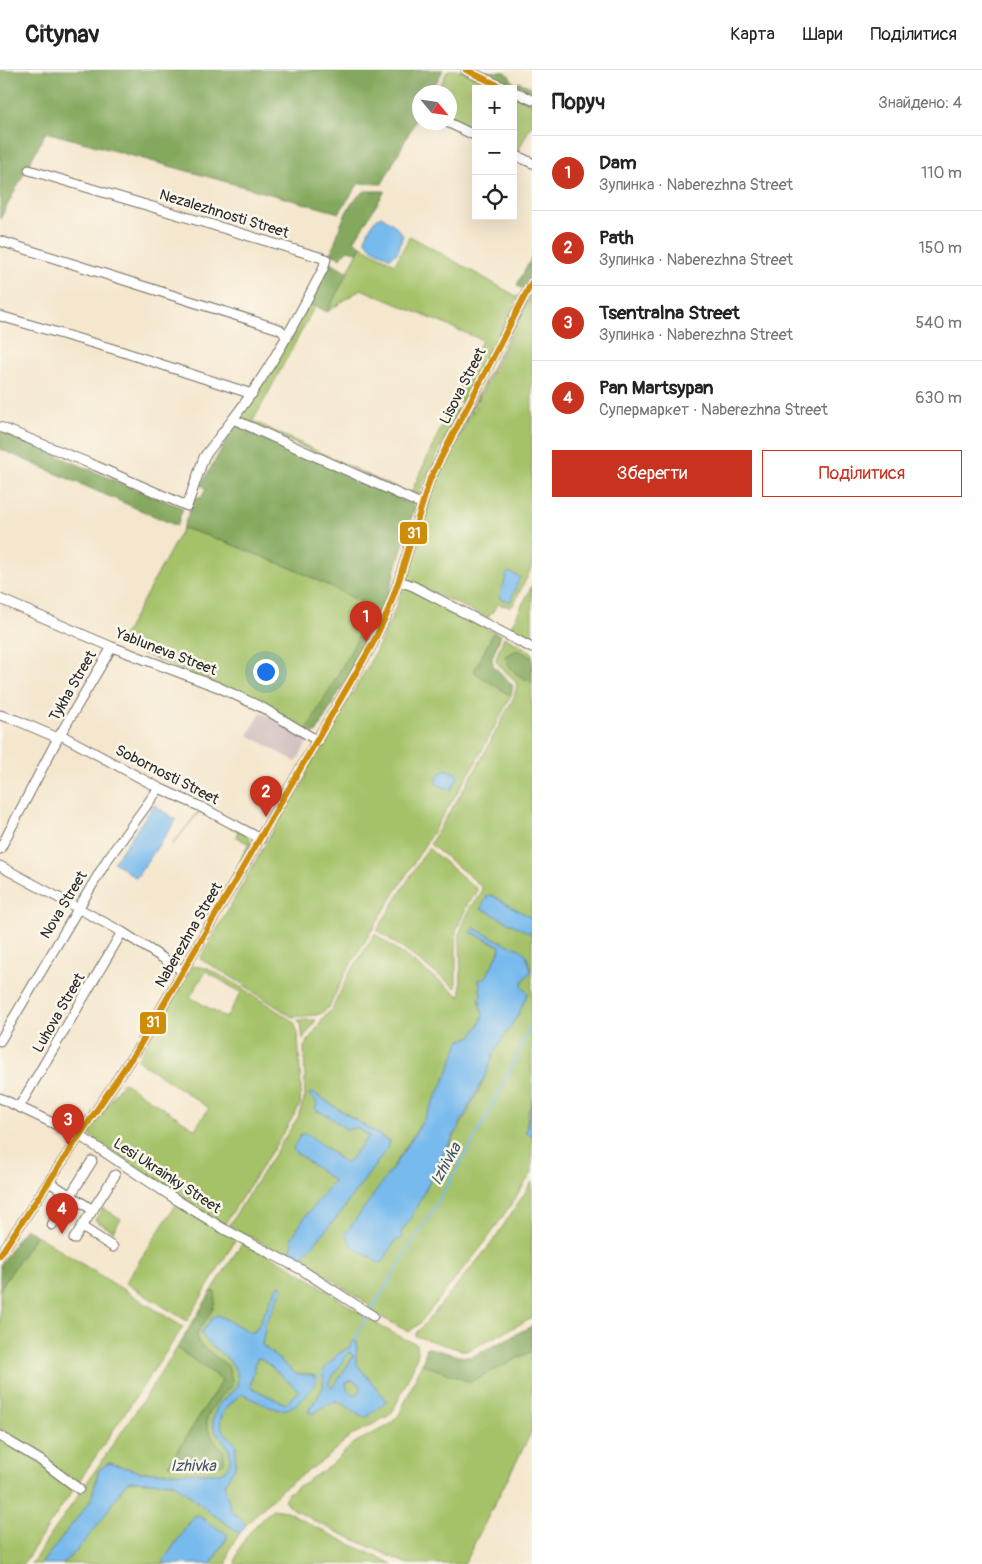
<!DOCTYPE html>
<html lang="uk">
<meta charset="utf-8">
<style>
body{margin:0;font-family:Pangolin,sans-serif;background:#f6f6f6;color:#222}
.controls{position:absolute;right:15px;top:15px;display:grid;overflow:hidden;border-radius:0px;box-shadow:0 5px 20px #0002}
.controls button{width:45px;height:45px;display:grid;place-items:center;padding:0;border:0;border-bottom:1px solid #e0e0e0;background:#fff;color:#222;font:25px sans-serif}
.compass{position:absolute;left:412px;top:15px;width:45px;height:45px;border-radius:50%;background:#fff;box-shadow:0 5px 20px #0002;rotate:119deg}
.you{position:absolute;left:265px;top:601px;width:18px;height:18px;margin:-12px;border:4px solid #fff;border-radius:50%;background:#1a73e8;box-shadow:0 0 0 8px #1a73e833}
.badge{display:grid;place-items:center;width:32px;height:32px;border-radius:50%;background:#c8321e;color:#fff;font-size:16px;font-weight:700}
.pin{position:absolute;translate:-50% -41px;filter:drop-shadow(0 1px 2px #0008)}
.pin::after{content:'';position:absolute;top:26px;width:18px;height:15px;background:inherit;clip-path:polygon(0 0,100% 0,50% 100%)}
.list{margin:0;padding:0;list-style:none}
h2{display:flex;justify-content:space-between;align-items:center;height:65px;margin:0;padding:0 20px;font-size:21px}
h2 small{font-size:16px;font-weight:400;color:#767676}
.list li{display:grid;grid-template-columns:32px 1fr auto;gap:15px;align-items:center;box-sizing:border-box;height:75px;padding:0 20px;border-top:1px solid #e0e0e0}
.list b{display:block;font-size:19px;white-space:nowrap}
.list p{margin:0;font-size:16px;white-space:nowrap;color:#767676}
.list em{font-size:16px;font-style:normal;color:#767676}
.actions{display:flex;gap:10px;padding:15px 20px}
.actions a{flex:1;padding:11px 0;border:1px solid #c8321e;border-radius:0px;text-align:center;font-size:18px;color:#c8321e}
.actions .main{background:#c8321e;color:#fff}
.icon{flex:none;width:28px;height:28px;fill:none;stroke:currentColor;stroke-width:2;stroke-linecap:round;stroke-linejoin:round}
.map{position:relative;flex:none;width:532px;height:1494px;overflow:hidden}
header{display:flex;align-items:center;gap:30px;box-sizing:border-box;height:70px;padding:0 25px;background:#fff;border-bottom:1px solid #e0e0e0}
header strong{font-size:24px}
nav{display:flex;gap:28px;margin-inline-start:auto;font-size:18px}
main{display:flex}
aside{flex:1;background:#fff}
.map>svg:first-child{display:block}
.industrial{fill:#d2bfbf}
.green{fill:#a5c269;stroke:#68764a;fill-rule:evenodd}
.forest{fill:#84a85d;stroke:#586a44}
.water{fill:#77baed;stroke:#51728c;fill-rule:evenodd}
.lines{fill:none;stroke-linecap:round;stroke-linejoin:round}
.stream{stroke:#77baed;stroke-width:2}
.minor-casing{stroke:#726d64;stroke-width:11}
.minor{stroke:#fff;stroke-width:9}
.bus-1-casing{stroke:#fbf7ec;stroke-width:10}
.bus-1{stroke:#ce8d09;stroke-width:6}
.labels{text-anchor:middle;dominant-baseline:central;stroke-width:5;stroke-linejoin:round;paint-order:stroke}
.street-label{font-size:15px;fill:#2b2b2b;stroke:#fbf7ec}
.water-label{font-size:16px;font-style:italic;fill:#425665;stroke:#fbf7ec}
.line-badge{stroke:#fbf7ec;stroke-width:2}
.badge-label{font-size:14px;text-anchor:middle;font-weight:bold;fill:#fff}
</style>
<header>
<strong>Citynav</strong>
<nav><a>Карта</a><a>Шари</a><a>Поділитися</a></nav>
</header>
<main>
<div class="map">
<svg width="532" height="1494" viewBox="0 0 532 1494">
<rect width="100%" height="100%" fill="#fbf7ec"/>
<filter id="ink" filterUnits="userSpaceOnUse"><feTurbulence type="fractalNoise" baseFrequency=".02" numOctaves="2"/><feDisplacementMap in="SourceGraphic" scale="10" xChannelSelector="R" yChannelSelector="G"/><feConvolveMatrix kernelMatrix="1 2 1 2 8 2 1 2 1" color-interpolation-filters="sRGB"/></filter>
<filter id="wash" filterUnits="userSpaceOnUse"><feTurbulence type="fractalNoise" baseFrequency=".0096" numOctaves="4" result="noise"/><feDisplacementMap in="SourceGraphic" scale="20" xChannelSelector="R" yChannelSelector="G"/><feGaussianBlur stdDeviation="1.12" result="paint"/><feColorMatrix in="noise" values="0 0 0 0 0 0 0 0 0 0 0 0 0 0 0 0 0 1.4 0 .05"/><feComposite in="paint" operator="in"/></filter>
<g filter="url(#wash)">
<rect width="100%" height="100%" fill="#f5e7ce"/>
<!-- industrial -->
<path class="industrial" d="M261 642 309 669 296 692 248 665Z"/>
<!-- green -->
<g class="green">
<path d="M448 0H458L499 19H476V62L450 51V22H437Z"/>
<path d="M513 25 532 34V54L518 81 513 78Z"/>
<path d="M410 166 518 227 463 334 454 329 482 270 361 219 327 242 361 176 395 194Z"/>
<path d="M532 221 437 407C429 425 419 448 419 468H417V459L431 414Z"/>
<path d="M532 225V493L530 501 513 535 510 537 498 534 488 548 405 510 412 489 417 481 421 469V459L433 419Z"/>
<path d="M309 233 315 236 253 351 410 425 451 336 459 340 429 401 418 426 415 427 244 351 241 344Z"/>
<path d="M183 458 223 471 296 500 366 534 367 549 350 583 306 661 219 616 119 574Z"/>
<path d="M404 516 494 562 474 601 511 626 473 697 346 902 329 937 322 943 316 945 292 947 233 908 200 889 291 729C300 721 305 712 307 700 342 640 381 582 404 516Z"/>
<path d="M532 516V575L508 562Z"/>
<path d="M504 567 532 582V848L488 826 485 832 531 864 532 862V1029L528 1043 526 1064 532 1065V1103L486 1171 419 1254 409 1262 370 1241 368 1234 308 1194 304 1195 235 1159 229 1155 298 1047 305 1027 304 977 325 946 332 939 349 904 375 864 461 927 460 862 471 836 480 826 482 818 472 808 430 774 476 699 514 627 517 615 514 610 497 593 496 588ZM473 858 504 873 520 879 523 911 522 917 528 923 518 945 494 982 480 1018 457 1062 423 1122 409 1151 375 1190 354 1177V1175L392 1098 423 1051 442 1016 452 995 481 952 483 944 480 935 481 925 479 910 486 907 499 882 500 876 471 862ZM312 1022 389 1071 385 1082 350 1129 343 1140 290 1182 304 1148 334 1111 294 1081 325 1076 343 1092 347 1093 369 1066 357 1057 347 1060 329 1046 315 1040 317 1033Z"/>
<path d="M200 740 249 766 251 774 242 789V786L249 774 236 767 238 761 199 742 172 775Z"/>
<path d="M428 778 477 819 476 824 468 833 456 861V918L377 860Z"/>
<path d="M193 896 207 898 231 911 294 952 298 964 301 1018 300 1035 281 1067 224 1155 182 1129 91 1067 90 1060 123 1012 195 1059 209 1038 137 990ZM206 901 241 923 226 948 190 927Z"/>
<path d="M298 950H316L303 969 301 955Z"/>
<path d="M532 1112V1248L469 1280H461L415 1266 416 1263 422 1257 491 1174Z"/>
<path d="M177 1133 236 1169 187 1251 125 1213Z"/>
<path d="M103 1138 121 1149 113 1161 95 1150Z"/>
<path d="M36 1165 183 1257 23 1494H0V1219Z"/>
<path d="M242 1173C257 1180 273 1187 287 1195 331 1220 370 1256 417 1274L418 1283 412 1300 393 1341 388 1346 349 1367 325 1389 282 1419 246 1455 231 1440 224 1418 225 1413 235 1397 236 1374C232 1369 225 1364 222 1358 215 1346 233 1332 241 1324L279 1340C290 1333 318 1321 315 1306L309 1304H296L262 1275 265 1253 282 1220 281 1215 277 1217 256 1260 251 1263 218 1245 201 1263C212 1283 243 1289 237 1317 226 1327 214 1335 213 1351 212 1363 224 1368 228 1378 233 1387 230 1401 219 1403L141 1402 109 1393 99 1400 91 1430 41 1494H31L138 1338 177 1278 222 1310 169 1394 224 1381C193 1350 209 1341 233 1313L228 1296 198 1273 197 1263 213 1238 214 1222H211ZM357 1273 356 1293 387 1331 361 1347 342 1332 329 1333 313 1344 308 1341 323 1318 339 1283Z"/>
<path d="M532 1281V1361L464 1494H407L318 1453 290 1437 284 1430 288 1423 330 1396 354 1373 388 1356 399 1345 422 1294 470 1311Z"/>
<path d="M349 1282 354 1285 333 1318 327 1315Z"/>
<path d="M257 1288H261L299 1321 285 1334 250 1317Z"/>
<path d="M352 1310 360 1315 361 1319 358 1324H352L347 1319 346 1313Z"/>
<path d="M132 1411 174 1413 211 1443 240 1463 229 1480 227 1494H211L227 1468 197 1445 194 1446 164 1490 163 1494H62L75 1482 112 1434 122 1418 127 1412Z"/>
<path d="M272 1439 287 1441 315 1457 392 1494H235C238 1471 256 1455 272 1439Z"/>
</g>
<!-- forest -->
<g class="forest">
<path d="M0 0H443L431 22H420L419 44 382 114 359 113 339 143 46 62 0 149Z"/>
<path d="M460 0 506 2 516 15 518 12 532 17V36L529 32 524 31 522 27Z"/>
<path d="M365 121H385L354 171 361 176 357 182 347 180 341 188 331 184C339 162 344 134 365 121Z"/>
<path d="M532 187V202L522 219 517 215Z"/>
<path d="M329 191 348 202 327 242 309 233Z"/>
<path d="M237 352 415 436 385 535 377 554 361 578 360 585 316 663 312 664 306 661 350 583 367 549 366 534 296 500 223 471 183 458 195 427 201 428 206 419 201 415Z"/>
<path d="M0 361 144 423 183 438 177 456 0 379Z"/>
<path d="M494 562 501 565 492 588 493 595 513 616 511 626 474 602Z"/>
<path d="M517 580 532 587V612C518 607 509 600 505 586Z"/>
<path d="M25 1158 36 1165 0 1219V1195Z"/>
<path d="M214 1221C220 1235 204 1252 197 1263L198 1273 228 1296 233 1314C209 1341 193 1350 224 1381V1393L213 1398 169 1395 222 1310 177 1278 211 1222Z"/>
<path d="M532 1256V1281L470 1312 422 1294 425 1285 426 1277 459 1286 471 1287Z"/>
</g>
<!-- water -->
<g class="water">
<path d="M381 146 392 153 403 165 398 182 390 188 369 176 365 169C369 160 372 150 381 146Z"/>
<path d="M509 502 520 507 510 532 499 528 507 504Z"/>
<path d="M446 699 457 704 458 707 451 720 436 714C436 707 440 702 446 699Z"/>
<path d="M154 735 176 750 136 808 114 792Z"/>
<path d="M488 825H491L532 848 531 864 481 838Z"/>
<path d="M473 858 504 873 520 879 526 884 531 901 523 911 522 917 528 923 518 945 494 982 487 1002 409 1151 401 1162 402 1166 400 1170H396L382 1193 376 1192 371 1187 364 1184 353 1177 345 1164C389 1103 437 1043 459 971L472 966 481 952 483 944 480 935 481 933 479 929 481 925 479 910 486 907 499 882 500 876 471 862Z"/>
<path d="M312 1022 389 1072 385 1082 350 1129 343 1140 300 1190 290 1182 293 1174 291 1169 304 1148 334 1111 294 1081 293 1078 301 1064H308L343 1092 347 1093 369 1066 357 1057 347 1060 329 1046 315 1040 317 1033 309 1024Z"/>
<path d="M532 1029V1065L526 1064Z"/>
<path d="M281 1215 282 1220 266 1253 262 1275 296 1304 313 1305 316 1311C310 1324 293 1343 277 1339 265 1337 253 1328 241 1324 233 1331 215 1346 222 1358 225 1364 232 1369 236 1374L235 1397 225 1413V1418L231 1440 246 1455 240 1463 211 1443 174 1413 132 1411 127 1412 122 1418C105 1446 87 1472 62 1494H41L91 1430 99 1400 109 1393 141 1402 219 1403C230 1401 233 1387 228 1378 224 1368 212 1363 213 1351 214 1335 226 1327 237 1317 243 1289 212 1283 201 1263L213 1247 218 1245 252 1263 256 1260 277 1217ZM257 1288H261L299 1321 285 1334 250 1317Z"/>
<path d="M355 1269 357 1273 356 1293 387 1331 367 1347C360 1347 358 1344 352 1340 334 1326 330 1332 313 1344L308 1342 323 1318 324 1299 339 1283 349 1278ZM349 1282 354 1286 332 1318 328 1314ZM352 1310 360 1315 361 1319 358 1324H352L347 1319 346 1313Z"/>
<path d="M197 1445 227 1464V1467L211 1494H163L164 1490 194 1446Z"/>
</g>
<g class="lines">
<!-- stream -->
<g class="stream">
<path d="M371 1240C429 1147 489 1053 532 952"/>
<path d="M355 1270 367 1245"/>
<path d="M315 1310 325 1302"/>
</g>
</g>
</g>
<g filter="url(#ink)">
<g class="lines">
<defs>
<g id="minor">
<path d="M466 0 507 19"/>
<path d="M513 21 532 30"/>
<path d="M447 52 476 66"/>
<path d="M513 84 532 93"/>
<path d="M29 100 326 189 323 199C296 251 269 302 233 349"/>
<path d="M0 171 279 259 283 262 287 268"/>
<path d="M0 246 120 281 252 324"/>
<path d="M0 357 96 396 187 436 204 387 233 349 421 434"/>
<path d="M399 511 413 516 532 578"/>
<path d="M0 529 112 577 218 617 263 638 318 671"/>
<path d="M0 645 16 650 58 668"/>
<path d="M61 665 159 718 199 736 261 769"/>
<path d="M0 779 58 668 112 577"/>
<path d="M0 796 122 862 183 901"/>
<path d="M0 971 107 790 159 718"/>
<path d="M0 1028 80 1066 180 1132 224 1159 302 1200 373 1246"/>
<path d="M19 1037 122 862"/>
<path d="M49 1112 93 1140"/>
<path d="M52 1155 92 1091"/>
<path d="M82 1157 113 1177"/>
<path d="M74 1169 115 1105"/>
<path d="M0 1185 140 975 372 575 387 544 400 507 430 409 532 212"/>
<path d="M0 1366 40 1390 79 1419"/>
</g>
</defs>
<!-- minor casing -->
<use href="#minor" class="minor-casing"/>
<!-- minor -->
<use href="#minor" class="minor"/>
<defs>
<g id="bus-1">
<path d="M466 0 506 19"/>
<path d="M0 1185 140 975 372 575 387 544 400 507 430 409 532 212"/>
</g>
</defs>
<!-- bus-1 casing -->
<use href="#bus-1" class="bus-1-casing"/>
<!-- bus-1 -->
<use href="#bus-1" class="bus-1"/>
</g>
</g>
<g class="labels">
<!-- street labels -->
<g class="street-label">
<text transform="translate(224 144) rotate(17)">Nezalezhnosti Street</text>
<text transform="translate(463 316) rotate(-63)">Lisova Street</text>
<text transform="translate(166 582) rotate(21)">Yabluneva Street</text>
<text transform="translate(73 616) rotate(-60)">Tykha Street</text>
<text transform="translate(167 705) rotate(27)">Sobornosti Street</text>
<text transform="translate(64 835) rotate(-59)">Nova Street</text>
<text transform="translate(189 865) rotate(-60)">Naberezhna Street</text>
<text transform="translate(59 943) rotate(-60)">Luhova Street</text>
<text transform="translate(167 1106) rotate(33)">Lesi Ukrainky Street</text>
</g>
<!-- water labels -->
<g class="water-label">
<text transform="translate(446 1094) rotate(-61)">Izhivka</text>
<text x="193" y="1396">Izhivka</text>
</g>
</g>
<g class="line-badge">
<rect x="399" y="451" width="29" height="24" rx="5" fill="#ce8d09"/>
<rect x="139" y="941" width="28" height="24" rx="5" fill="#ce8d09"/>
</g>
<g class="badge-label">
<text x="414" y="468">31</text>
<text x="153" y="957">31</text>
</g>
</svg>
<div class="controls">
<button>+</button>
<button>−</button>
<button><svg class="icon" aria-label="locate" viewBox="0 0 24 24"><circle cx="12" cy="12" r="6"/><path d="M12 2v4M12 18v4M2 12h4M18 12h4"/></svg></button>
</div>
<svg class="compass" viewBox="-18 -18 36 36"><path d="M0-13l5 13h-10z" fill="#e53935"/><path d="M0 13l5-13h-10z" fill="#767676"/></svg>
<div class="you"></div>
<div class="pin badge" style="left:366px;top:572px">1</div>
<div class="pin badge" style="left:266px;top:747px">2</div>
<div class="pin badge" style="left:68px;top:1075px">3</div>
<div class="pin badge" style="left:62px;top:1164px">4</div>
</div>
<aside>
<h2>Поруч<small>Знайдено: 4</small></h2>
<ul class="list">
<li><span class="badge">1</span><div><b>Dam</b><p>Зупинка · Naberezhna Street</p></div><em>110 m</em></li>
<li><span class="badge">2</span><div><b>Path</b><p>Зупинка · Naberezhna Street</p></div><em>150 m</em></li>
<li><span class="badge">3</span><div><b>Tsentralna Street</b><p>Зупинка · Naberezhna Street</p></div><em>540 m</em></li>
<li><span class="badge">4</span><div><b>Pan Martsypan</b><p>Супермаркет · Naberezhna Street</p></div><em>630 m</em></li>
</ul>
<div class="actions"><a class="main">Зберегти</a><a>Поділитися</a></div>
</aside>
</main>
